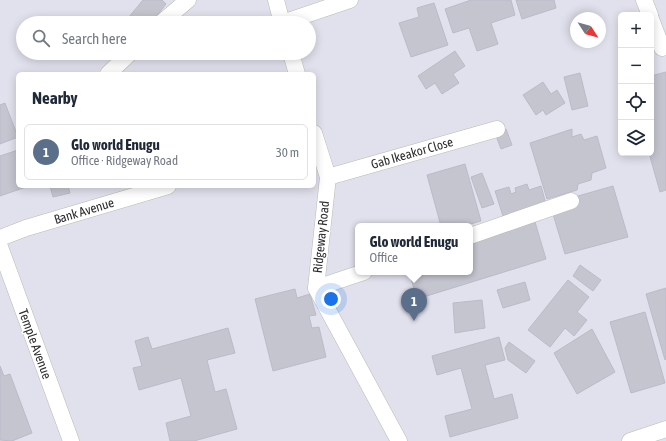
<!DOCTYPE html>
<meta charset="utf-8">
<style>
body{margin:0;font-family:"Asap Condensed",sans-serif;background:#f2f2f3;color:#1f2937}
.controls{position:absolute;right:12px;top:12px;display:grid;overflow:hidden;border-radius:6px;box-shadow:0 2px 10px #0003}
.controls button{width:36px;height:36px;display:grid;place-items:center;padding:0;border:0;border-bottom:1px solid #e0e1e3;background:#fff;color:#1f2937;font:20px sans-serif}
.compass{position:absolute;left:570px;top:12px;width:36px;height:36px;border-radius:50%;background:#fff;box-shadow:0 2px 10px #0003;rotate:126deg}
.you{position:absolute;left:331px;top:299px;width:14px;height:14px;margin:-10px;border:3px solid #fff;border-radius:50%;background:#1a73e8;box-shadow:0 0 0 6px #1a73e833}
.badge{display:grid;place-items:center;width:26px;height:26px;border-radius:50%;background:#0b8043;color:#fff;font-size:13px;font-weight:700}
.pin{position:absolute;translate:-50% -33px;filter:drop-shadow(0 1px 2px #0008)}
.pin::after{content:'';position:absolute;top:21px;width:14px;height:12px;background:inherit;clip-path:polygon(0 0,100% 0,50% 100%)}
.popup{position:absolute;left:355px;top:223px;width:118px;height:52px;box-sizing:border-box;display:grid;place-content:center;border-radius:6px;background:#fff;filter:drop-shadow(0 1px 3px #0005);font-size:13px;white-space:nowrap;color:#747a83}
.popup b{font-size:15px;color:#1f2937}
.popup::after{content:'';position:absolute;left:50%;top:100%;margin-left:-8px;border:8px solid transparent;border-top-color:#fff}
.list{margin:0;padding:0;list-style:none}
h2{display:flex;justify-content:space-between;align-items:center;height:52px;margin:0;padding:0 16px;font-size:17px}
h2 small{font-size:13px;font-weight:400;color:#747a83}
.list li{display:grid;grid-template-columns:26px 1fr auto;gap:12px;align-items:center;box-sizing:border-box;height:56px;margin:0 8px 8px;padding:0 8px;border:1px solid #e0e1e3;border-radius:6px}
.list b{display:block;font-size:15px;white-space:nowrap}
.list p{margin:0;font-size:13px;white-space:nowrap;color:#747a83}
.list em{font-size:13px;font-style:normal;color:#747a83}
.icon{flex:none;width:22px;height:22px;fill:none;stroke:currentColor;stroke-width:2;stroke-linecap:round;stroke-linejoin:round}
.map{position:relative;flex:none;width:666px;height:441px;overflow:hidden}
.search{position:absolute;background:#fff;box-shadow:0 2px 10px #0003;left:16px;top:16px;width:300px;height:44px;display:flex;align-items:center;gap:10px;box-sizing:border-box;padding:0 14px;border-radius:22px;color:#747a83;font-size:15px}
.panel{position:absolute;background:#fff;box-shadow:0 2px 10px #0003;left:16px;top:72px;width:300px;height:116px;border-radius:6px}
.map>svg:first-child{display:block}
.building{fill:#c5c5d0;stroke:#bbbac9}
.lines{fill:none;stroke-linecap:round;stroke-linejoin:round}
.minor-casing{stroke:#b9bcb1;stroke-width:17}
.minor{stroke:#fff;stroke-width:16}
.labels{text-anchor:middle;dominant-baseline:central;stroke-width:3;stroke-linejoin:round;paint-order:stroke}
.street-label{font-size:13px;fill:#2d2d2d;stroke:#fff}
</style>
<div class="map">
<svg width="666" height="441" viewBox="0 0 666 441">
<rect width="100%" height="100%" fill="#e1e1ed"/>
<!-- building -->
<g class="building">
<path d="M143 0H162L166 4 151 23H124Z"/>
<path d="M471 0H511L515 15 491 23 498 44 477 51 469 28 453 33 445 9Z"/>
<path d="M516 0H554L556 8 522 19Z"/>
<path d="M434 3 448 45 411 57 399 23 419 17 417 8Z"/>
<path d="M455 51 465 66 453 74 459 83 442 94 435 83 426 89 418 76Z"/>
<path d="M666 72V190L660 192 649 153H651V76Z"/>
<path d="M580 73 588 106 572 110 564 77Z"/>
<path d="M543 82 551 94 557 90 565 103 546 115 543 110 536 115 523 95Z"/>
<path d="M5 103 18 137 0 144V105Z"/>
<path d="M506 129 512 145 501 149 495 133Z"/>
<path d="M572 129V137L581 134 584 140 597 136 606 168 592 173 591 180 578 184 577 190 547 199 530 143Z"/>
<path d="M18 150V186H29L0 196V156Z"/>
<path d="M465 164 481 221 464 226H441L427 175Z"/>
<path d="M482 173 494 204 482 208 471 177Z"/>
<path d="M527 184 529 190 541 186 546 204 503 216 495 191 509 187 511 194 516 192 515 188Z"/>
<path d="M50 186H68L70 193 53 197Z"/>
<path d="M613 186 628 237 565 254 550 204Z"/>
<path d="M535 222 546 259 417 299 409 272H470V242Z"/>
<path d="M580 265 601 280 593 291 573 276Z"/>
<path d="M568 280 589 297 577 312 587 320 574 336 565 328 550 347 528 330Z"/>
<path d="M525 282 530 300 503 308 497 290Z"/>
<path d="M666 288V359L665 360 646 294Z"/>
<path d="M295 289 297 298 310 294 316 315 309 316 312 328 319 327 326 357 273 371 255 299Z"/>
<path d="M482 300 485 328 455 333 453 303Z"/>
<path d="M645 312 665 383 631 393 610 322Z"/>
<path d="M228 328 235 353 207 360 215 392 226 389 237 429 194 441H170L166 423 191 416 181 378 139 390 133 368 142 366 135 341 148 337 152 349Z"/>
<path d="M592 329 615 372 577 394 554 353Z"/>
<path d="M499 337 505 360 485 365 494 399 512 394 518 418 450 437 445 416 472 409 461 368 437 375 432 356Z"/>
<path d="M509 342 535 361 526 373 508 360 505 348Z"/>
<path d="M0 366 4 376 10 374 32 433 12 441 0 440Z"/>
</g>
<g class="lines">
<defs>
<g id="minor">
<path d="M276 0 282 23"/>
<path d="M644 0 650 15"/>
<path d="M651 19 662 48"/>
<path d="M161 23 188 0"/>
<path d="M282 23 350 0"/>
<path d="M291 53 297 74"/>
<path d="M108 74 130 53"/>
<path d="M314 133 328 177 316 288 399 441"/>
<path d="M328 177 497 129"/>
<path d="M470 236 571 201"/>
<path d="M0 238 26 228 168 186"/>
<path d="M0 247 71 441"/>
<path d="M316 288 364 272"/>
<path d="M630 441 666 429"/>
</g>
</defs>
<!-- minor casing -->
<use href="#minor" class="minor-casing"/>
<!-- minor -->
<use href="#minor" class="minor"/>
</g>
<g class="labels">
<!-- street labels -->
<g class="street-label">
<text transform="translate(412 153) rotate(-16)">Gab Ikeakor Close</text>
<text transform="translate(84 211) rotate(-17)">Bank Avenue</text>
<text transform="translate(321 237) rotate(-84)">Ridgeway Road</text>
<text transform="translate(35 344) rotate(70)">Temple Avenue</text>
</g>
</g>
</svg>
<div class="controls">
<button>+</button>
<button>−</button>
<button><svg class="icon" aria-label="locate" viewBox="0 0 24 24"><circle cx="12" cy="12" r="6"/><path d="M12 2v4M12 18v4M2 12h4M18 12h4"/></svg></button>
<button><svg class="icon" aria-label="layers" viewBox="0 0 24 24"><path d="M12 4l9 5-9 5-9-5zM3 14l9 5 9-5"/></svg></button>
</div>
<svg class="compass" viewBox="-18 -18 36 36"><path d="M0-13l5 13h-10z" fill="#e53935"/><path d="M0 13l5-13h-10z" fill="#747a83"/></svg>
<div class="you"></div>
<div class="pin badge" style="left:414px;top:321px;background:#5c6f8a">1</div>
<div class="popup"><b>Glo world Enugu</b>Office</div>
<div class="search"><svg class="icon" aria-label="search" viewBox="0 0 24 24"><circle cx="10" cy="10" r="6"/><path d="M15 15l6 6"/></svg>Search here</div>
<section class="panel">
<h2>Nearby<small></small></h2>
<ul class="list">
<li><span class="badge" style="background:#5c6f8a">1</span><div><b>Glo world Enugu</b><p>Office · Ridgeway Road</p></div><em>30 m</em></li>
</ul>
</section>
</div>
